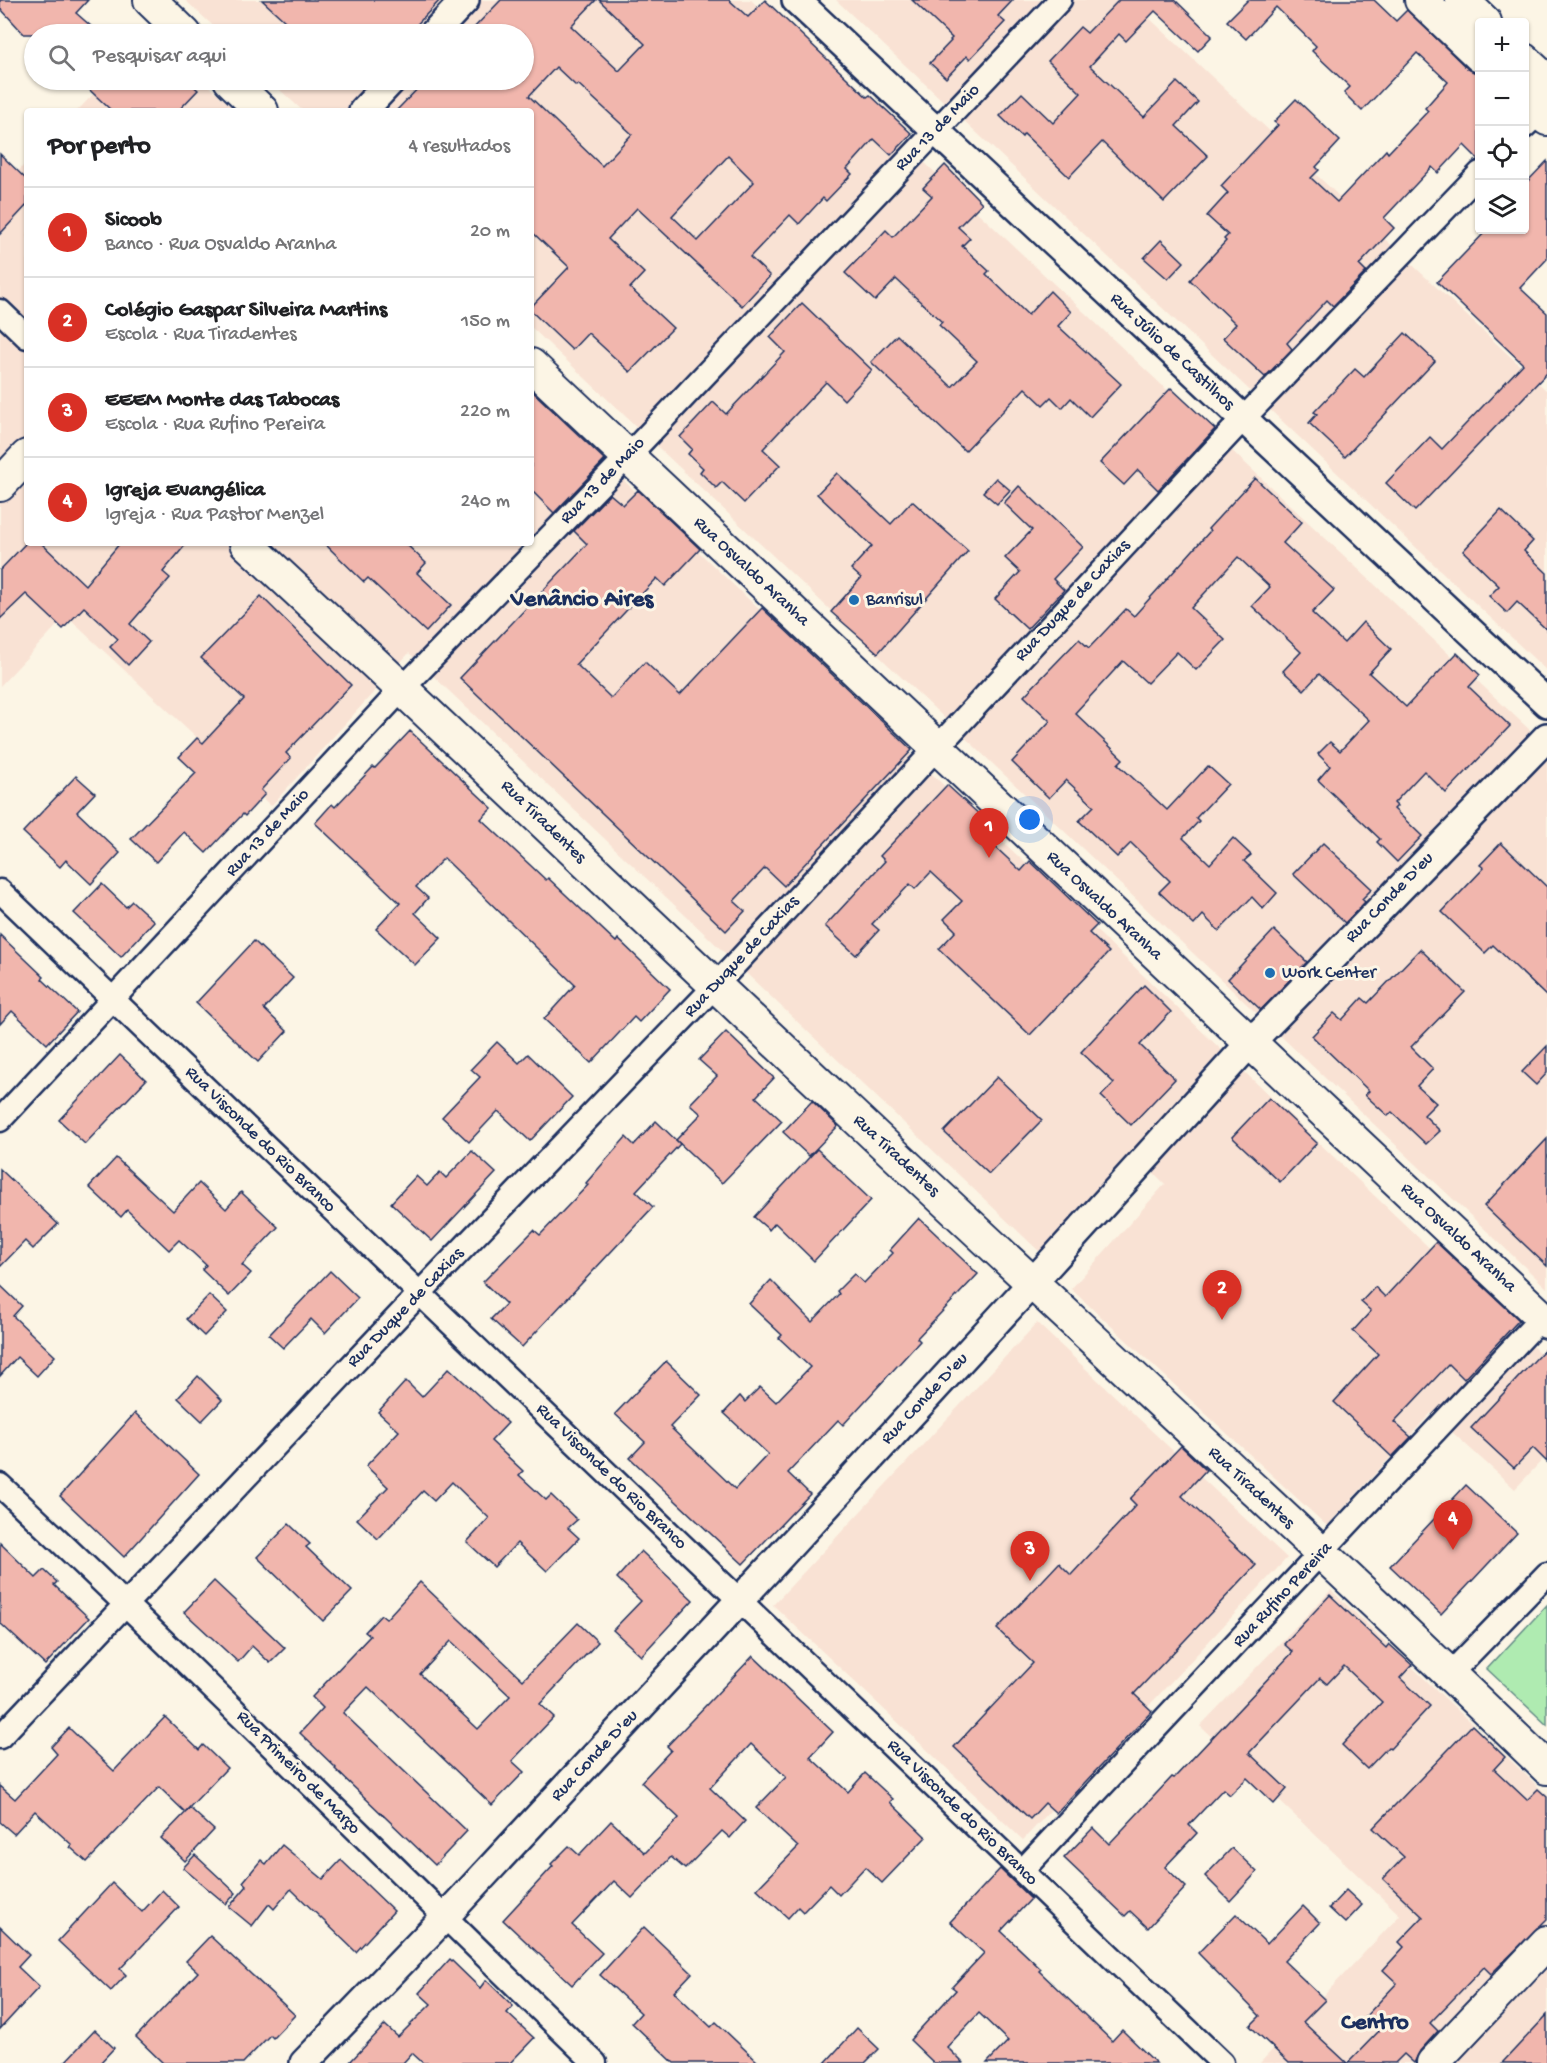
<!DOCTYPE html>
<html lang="pt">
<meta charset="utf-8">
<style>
body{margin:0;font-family:"Gochi Hand",sans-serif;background:#f6f6f6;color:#202124}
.controls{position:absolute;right:18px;top:18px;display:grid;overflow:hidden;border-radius:6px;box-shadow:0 2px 4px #0004}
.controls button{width:54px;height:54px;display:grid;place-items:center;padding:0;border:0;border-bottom:2px solid #e0e0e0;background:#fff;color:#202124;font:30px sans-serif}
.you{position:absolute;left:1030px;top:820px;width:21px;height:21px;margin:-15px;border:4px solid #fff;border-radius:50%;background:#1a73e8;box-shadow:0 0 0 9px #1a73e833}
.badge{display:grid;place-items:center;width:39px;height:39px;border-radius:50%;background:#d93025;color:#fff;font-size:20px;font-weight:700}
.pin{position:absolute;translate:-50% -50px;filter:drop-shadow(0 2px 3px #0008)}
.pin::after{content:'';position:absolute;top:32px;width:21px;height:18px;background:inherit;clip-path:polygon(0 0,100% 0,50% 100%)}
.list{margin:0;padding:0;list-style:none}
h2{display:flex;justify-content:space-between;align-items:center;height:78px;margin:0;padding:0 24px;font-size:26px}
h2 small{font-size:20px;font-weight:400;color:#757577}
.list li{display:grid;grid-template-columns:39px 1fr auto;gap:18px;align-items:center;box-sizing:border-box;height:90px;padding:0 24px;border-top:2px solid #e0e0e0}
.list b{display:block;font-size:22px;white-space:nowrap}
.list p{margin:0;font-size:20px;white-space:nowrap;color:#757577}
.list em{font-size:20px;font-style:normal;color:#757577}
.icon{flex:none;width:33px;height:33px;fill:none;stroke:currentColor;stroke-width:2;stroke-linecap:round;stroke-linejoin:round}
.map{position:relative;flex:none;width:1547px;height:2063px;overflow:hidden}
.search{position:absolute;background:#fff;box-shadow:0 2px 4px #0004;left:24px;top:24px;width:510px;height:66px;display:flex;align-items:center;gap:15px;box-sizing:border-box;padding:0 21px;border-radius:33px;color:#757577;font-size:22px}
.panel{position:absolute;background:#fff;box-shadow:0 2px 4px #0004;left:24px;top:108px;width:510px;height:438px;border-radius:6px}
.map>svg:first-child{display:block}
.built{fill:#f9e2d4}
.green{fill:#afebb1;stroke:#658d88;stroke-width:1.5}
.building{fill:#f1b6ad;stroke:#1b2f5e;stroke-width:1.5;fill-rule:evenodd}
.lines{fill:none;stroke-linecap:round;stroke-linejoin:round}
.minor-casing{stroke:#1b2f5e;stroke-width:27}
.tertiary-casing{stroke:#1b2f5e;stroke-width:32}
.secondary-casing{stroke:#1b2f5e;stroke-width:36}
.minor{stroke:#fcf5e5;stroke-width:22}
.tertiary{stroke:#fcf5e5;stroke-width:27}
.secondary{stroke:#fcf5e5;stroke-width:32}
.poi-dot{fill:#1f6fb2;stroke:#fcf5e5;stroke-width:2}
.labels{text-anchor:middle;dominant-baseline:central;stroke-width:6;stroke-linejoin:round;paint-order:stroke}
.street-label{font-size:18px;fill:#1b2f5e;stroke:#fcf5e5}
.poi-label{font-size:18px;fill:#1b2f5e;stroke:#fcf5e5;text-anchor:start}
.district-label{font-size:24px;font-weight:bold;fill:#1b2f5e;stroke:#fcf5e5}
</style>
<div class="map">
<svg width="1547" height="2063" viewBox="0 0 1547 2063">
<rect width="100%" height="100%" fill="#fcf5e5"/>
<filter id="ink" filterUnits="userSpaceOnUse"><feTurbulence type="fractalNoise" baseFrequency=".0167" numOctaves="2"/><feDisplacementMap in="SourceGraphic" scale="12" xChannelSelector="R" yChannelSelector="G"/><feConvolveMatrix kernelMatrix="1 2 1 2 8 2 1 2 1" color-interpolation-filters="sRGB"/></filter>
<g filter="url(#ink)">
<!-- built -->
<g class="built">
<path d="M185 0H751L1547 746V1288L531 327V111H303L269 80H524V34H222Z"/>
<path d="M836 0H1130L1547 391V671Z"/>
<path d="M107 80H203L236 111H77Z"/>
<path d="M27 162V543H531V392L1547 1360V1455L1515 1489 1431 1413 1327 1526 1071 1289 1165 1184 1133 1152 1042 1254 409 653 271 806 66 616 0 686V190Z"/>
<path d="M1037 1323 1287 1558 1023 1840 773 1605Z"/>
<path d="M1331 1590 1547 1795V2063H1260L1400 1915 1200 1726Z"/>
</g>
<!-- green -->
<path class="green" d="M1547 1605V1725L1487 1669Z"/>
<!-- building -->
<g class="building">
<path d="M0 0H88L76 13 100 34H24L0 8Z"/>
<path d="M262 0H440L408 34H274L286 22Z"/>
<path d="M501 0H596L571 26 619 71 645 44 599 0H729L748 17 765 0 867 97 870 95 912 134 891 155 874 139 847 169 852 174 826 201 823 198 799 224 790 215 750 257 770 276 742 306 637 208 608 239 644 273 630 288 673 328 630 372 588 333 572 350 531 311V307L569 267 531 231V111H396L426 80H524V34H468ZM556 67 576 86 578 84 632 134 602 166 529 96ZM728 156 754 182 698 241 672 216Z"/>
<path d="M912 0H1013L998 16 1005 22 970 59 967 56 946 78 930 63 951 41 950 40 952 38Z"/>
<path d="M1119 0H1175L1212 36 1198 51 1155 11 1126 41 1119 34 1090 66 1144 117 1177 82 1198 102 1176 126 1208 156 1164 202 1102 142 1069 177 1024 134 1022 137 1000 116 1022 93 1053 123 1081 93 1048 61 1080 27 1087 33Z"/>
<path d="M1248 0H1374L1396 21 1407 10 1468 69 1479 73V160L1464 145 1438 173 1432 167 1384 218 1394 228 1359 265 1366 272 1333 306 1327 300 1287 343 1292 349 1265 377 1223 338 1236 324 1190 280 1226 241 1224 239 1228 235 1207 216 1228 193 1221 186 1278 125 1274 122 1296 99 1340 141 1316 167 1319 170 1311 178 1337 202 1386 150 1388 153 1428 111 1425 108 1448 82 1417 53 1362 111 1344 93 1350 87 1312 51 1316 46 1276 7 1246 39 1227 21Z"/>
<path d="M79 80H187L198 90 178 111H112Z"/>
<path d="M0 154 27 180V205L0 234Z"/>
<path d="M1547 161V259L1520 288 1547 313V373L1415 511 1386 483 1430 437 1442 449 1523 364 1437 282 1487 230H1524V185Z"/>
<path d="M945 165 982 203 958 227 970 238 962 246 989 271 986 274 1028 315 1050 291 1071 312 1058 326 1121 384 1090 417 1071 398 1062 408 1051 397 1043 405 1025 388 965 451 871 362 897 335 952 387 977 361 939 325 942 322 896 279 875 301 845 273 886 230 893 237 932 196 923 188Z"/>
<path d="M1161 240 1184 262 1168 279 1144 258Z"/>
<path d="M802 303 872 370 844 400 826 382 763 449 780 465 744 503 722 482 716 488 700 472 703 468 688 454 692 449 680 437 713 402 726 414 785 352 770 337Z"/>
<path d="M1405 333 1435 361 1345 457 1309 423 1317 414 1314 412 1355 369 1364 377Z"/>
<path d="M1171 388 1215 429 1158 490 1138 470 1124 485 1100 463Z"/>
<path d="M531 390 605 460 554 513 531 490Z"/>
<path d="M837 473 891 524 912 501 968 551 878 653 831 612 861 578 851 569 872 546 817 494Z"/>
<path d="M996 478 1010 490 997 504 983 492Z"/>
<path d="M1255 478 1302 522 1283 543 1334 590 1312 613 1344 643 1363 622 1391 649 1369 673 1406 707 1457 653 1480 675 1469 687 1510 726 1446 793 1424 771 1394 803 1397 806 1394 809 1422 836 1397 862 1377 842 1380 839 1318 780 1330 766 1318 754 1330 742 1340 751 1369 720 1319 674 1304 690 1283 671 1301 652 1252 606 1270 587 1238 557 1191 608 1225 640 1196 670 1177 652 1147 683 1123 661 1075 713 1123 759 1118 764 1167 810 1208 766 1228 784 1196 818 1199 821 1183 838 1210 864 1233 838 1251 855 1244 861 1277 893 1263 909 1252 897 1219 931 1203 915 1194 925 1159 892 1170 881 1131 843 1117 857 1079 821 1094 806 1066 780 1049 798 1012 762 1050 721 1024 696 1079 639 1089 648 1126 609 1134 616 1210 531 1208 529Z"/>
<path d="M1019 486 1083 547 1053 579 1064 590 1027 629 995 599 1020 572 1005 558 1032 530 1004 503Z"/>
<path d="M638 490 700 549 665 586 657 578 576 664 611 698 645 662 680 695 762 608 912 750 784 886 765 868 734 901 745 911 726 931 460 678 587 544 574 531 610 494 623 505Z"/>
<path d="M1501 510 1533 541 1524 551 1547 573V630L1517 602 1507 613 1489 596 1499 586 1463 551Z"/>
<path d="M26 543H41L85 585 120 543H187L163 572 170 578 130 624 149 642 128 665 110 647 118 639 84 607 63 629 26 594 0 619V570Z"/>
<path d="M324 543H405L426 563 417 573 451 605 426 632 368 578 364 582Z"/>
<path d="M261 596 351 685 286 753 291 758 261 790 265 794 245 816 243 814 206 853 184 832 156 862 131 839 196 773 179 757 197 738 203 743 244 699 201 658Z"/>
<path d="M410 731 492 808 481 819 546 880 548 878 616 942 618 939 670 989 639 1022 634 1017 591 1063 544 1019 575 985 444 858 416 887 428 898 415 913 441 938 415 965 376 929 400 903 315 823 332 804 335 807 373 767 375 768Z"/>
<path d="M76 776 95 793 77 812 120 853 91 884 66 860 60 867 23 832Z"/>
<path d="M947 785 982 817 974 827 1021 871 1030 861 1097 925 1089 933 1109 952 1030 1035 939 949 956 931 944 919 962 901 931 872 915 889 910 884 872 924 879 930 856 955 825 926 885 861 880 856Z"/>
<path d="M1323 843 1372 889 1362 899 1365 902 1345 923 1293 874Z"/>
<path d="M1501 843 1547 887V997L1493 945 1485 953 1442 912 1484 868 1480 865Z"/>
<path d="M102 884 126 907 132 901 154 921 121 957 74 913Z"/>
<path d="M1274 930 1307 962 1261 1010 1228 979Z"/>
<path d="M0 935 44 977 42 979 77 1012 47 1044 12 1011 0 1024Z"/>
<path d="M254 941 293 978 264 1009 287 1031 258 1062 196 1003Z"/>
<path d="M1420 949 1465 992 1411 1047 1433 1069 1417 1086 1436 1103 1424 1115 1440 1131 1426 1144 1392 1112 1388 1116 1365 1095 1369 1091 1312 1036 1334 1013 1342 1020 1362 998 1368 1003Z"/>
<path d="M1144 985 1171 1012 1140 1045 1175 1079 1131 1125 1101 1096 1114 1083 1081 1052Z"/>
<path d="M726 1032 774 1078 756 1097 782 1121 722 1183 676 1140 701 1114 690 1104 717 1076 699 1060Z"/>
<path d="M497 1042 519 1063 528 1054 572 1097 530 1141 498 1111 469 1142 442 1117 480 1077 471 1069Z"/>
<path d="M1547 1046V1073L1536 1085 1522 1072Z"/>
<path d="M120 1055 146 1080 85 1144 59 1120Z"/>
<path d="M997 1077 1042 1120 989 1174 944 1132Z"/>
<path d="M1269 1098 1317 1143 1280 1182 1232 1137Z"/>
<path d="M812 1101 838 1126 809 1156 783 1132Z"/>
<path d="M656 1121 680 1144 636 1191 653 1207 522 1347 491 1319 506 1304 483 1282 534 1230 540 1235 588 1185 586 1183 626 1137 634 1145Z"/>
<path d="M1547 1139V1266L1484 1206Z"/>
<path d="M817 1149 871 1200 814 1261 775 1223 769 1230 754 1217Z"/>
<path d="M472 1151 496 1173 432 1241 391 1203 416 1176 427 1186 440 1172 446 1178Z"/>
<path d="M116 1158 173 1211 199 1183 226 1209 241 1192 278 1227 242 1265 251 1273 229 1296 202 1270 206 1265 179 1240 169 1250 127 1210 121 1217 89 1187Z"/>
<path d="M0 1169 58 1224 33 1249 25 1241 0 1267Z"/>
<path d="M919 1218 978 1274 917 1338 920 1341 843 1425 838 1420 788 1473 810 1494 743 1564 630 1458 645 1442 615 1414 666 1361 701 1395 670 1427 735 1489 768 1454 724 1413 740 1396 745 1402 760 1387 776 1402 810 1367 779 1338 782 1335 749 1304 771 1280 812 1322 839 1294 837 1291 854 1274 864 1283 893 1253 890 1250Z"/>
<path d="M1436 1242 1519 1320 1464 1379 1449 1364 1394 1422 1411 1437 1392 1457 1334 1402 1378 1354 1353 1331 1371 1311 1361 1302 1375 1287 1385 1297Z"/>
<path d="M330 1271 358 1298 325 1333 311 1319 283 1348 269 1335Z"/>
<path d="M0 1285 22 1306 13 1316 55 1356 37 1376 17 1357 0 1376Z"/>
<path d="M209 1295 227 1312 204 1336 186 1319Z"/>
<path d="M1547 1347V1462L1533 1448 1514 1468 1471 1428Z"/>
<path d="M449 1368 508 1423 491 1441 523 1471 519 1475 546 1500 551 1495 577 1520 568 1528 579 1538 547 1571 517 1543 494 1567 467 1542 489 1518 452 1482 434 1501 423 1491 378 1539 357 1519 388 1487 366 1466 399 1431 378 1412 406 1381 422 1397Z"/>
<path d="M198 1376 222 1400 202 1421 178 1398Z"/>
<path d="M135 1413 199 1474 124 1557 60 1496Z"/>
<path d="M1181 1446 1206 1470 1182 1496 1256 1565 1134 1694 1152 1711 1056 1813 1045 1803 1030 1819 954 1747 1033 1663 997 1629 1059 1563 1071 1575 1136 1505 1130 1499Z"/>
<path d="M1466 1485 1517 1533 1441 1614 1390 1566Z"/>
<path d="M289 1524 310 1544 306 1547 352 1591 323 1621 257 1557Z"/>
<path d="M0 1543 36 1578 44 1570 57 1582 54 1585 89 1618 45 1665 0 1623Z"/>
<path d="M641 1551 693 1600 641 1656 613 1630 641 1601 617 1578Z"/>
<path d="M214 1581 285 1648 270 1663 252 1646 238 1662 184 1612Z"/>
<path d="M420 1582 523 1680 578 1623 598 1642 540 1704 554 1717 512 1761 524 1772 492 1805 368 1687 343 1713 467 1831 435 1865 335 1769 336 1768 300 1733 323 1708 312 1697 370 1636 365 1632 381 1615 386 1619ZM451 1641 510 1696 478 1729 420 1674Z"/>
<path d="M1330 1595 1386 1648 1389 1644 1412 1665 1400 1678 1430 1706 1390 1749 1388 1747 1367 1769 1342 1745 1382 1702 1344 1666 1327 1684 1320 1678 1249 1753 1287 1789 1274 1804 1247 1778 1230 1795 1223 1789 1189 1825 1197 1833 1165 1867 1186 1887 1148 1928 1130 1911 1125 1916 1064 1858 1093 1828 1109 1844 1172 1777 1174 1778 1293 1652 1284 1644Z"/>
<path d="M753 1656 833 1732 810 1757 848 1792 865 1773 893 1799 890 1802 926 1837 882 1883 865 1867 839 1895 829 1885 803 1912 798 1907 788 1918 757 1889 798 1847 756 1808 786 1777 751 1744 710 1788 745 1821 730 1838 722 1831 685 1869 671 1857 632 1898 614 1881 572 1925 602 1953 572 1985 503 1920 553 1866 551 1864 569 1846 579 1855 611 1821 645 1853 679 1818 641 1782 671 1750 667 1746Z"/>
<path d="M165 1717 199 1750 203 1745 227 1768 185 1812 159 1787 87 1862 70 1847 72 1845 35 1811 14 1834 0 1822V1786L15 1799 57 1754 51 1747 69 1728 114 1771Z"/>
<path d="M1472 1725 1505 1757 1494 1769 1527 1800 1538 1789 1547 1797V1919L1491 1974 1484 1967 1430 2023 1438 2031 1420 2051 1414 2063 1404 2054 1395 2063H1348L1379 2031 1365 2017 1397 1983 1383 1970 1404 1947 1399 1942 1423 1917 1383 1879 1404 1857 1373 1828Z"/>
<path d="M190 1808 214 1830 185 1861 161 1838Z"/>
<path d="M282 1845 323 1879 341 1860 394 1911 356 1952 291 1889 274 1909 269 1904 252 1926 229 1907 247 1886 243 1882 261 1860 266 1864Z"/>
<path d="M1232 1848 1257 1872 1230 1901 1205 1876Z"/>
<path d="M195 1855 236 1893 226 1904 183 1868Z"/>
<path d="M1000 1869 1031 1899 1001 1931 1041 1969 1039 1971 1112 2041 1122 2030 1156 2063H987L1008 2041 979 2013 947 2047 963 2063H934L910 2040 956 1990 952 1987 984 1953 950 1922Z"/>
<path d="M112 1883 142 1912 162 1890 179 1907 120 1969 126 1975 111 1991 58 1941Z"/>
<path d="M1346 1890 1362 1905 1345 1923 1329 1908Z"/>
<path d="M1303 1906 1320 1923 1284 1961 1325 2000 1303 2022 1347 2063H1289L1250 2026 1260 2016 1198 1953 1236 1914 1267 1944Z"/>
<path d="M0 1927 29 1955 18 1967 39 1987 0 2029Z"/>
<path d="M644 1927 692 1973 674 1992 711 2027 716 2022 759 2063H674L632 2023 641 2013 600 1975Z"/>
<path d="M210 1936 295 2015 273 2038 270 2035 243 2063H163L136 2037 198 1972 186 1961Z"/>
<path d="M450 1959 480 1988 486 1980 513 2006 507 2013 534 2038 510 2063H423L412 2053 403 2063H349L385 2025 398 2037 431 2004 419 1993Z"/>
<path d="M1547 2015V2063H1502Z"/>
<path d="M857 2028 879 2049 865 2063H825Z"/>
<path d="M95 2030 114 2048 100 2063H64Z"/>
</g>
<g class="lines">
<defs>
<g id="minor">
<path d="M1524 127 1547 105"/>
<path d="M0 311 27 337"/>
<path d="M0 891 1222 2063"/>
<path d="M0 1120 403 688 628 456 1060 0"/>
<path d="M0 1485C202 1674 396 1871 595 2063"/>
<path d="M1450 1674 1547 1574"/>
<path d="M0 1737 420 1293 715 986 1243 419 1480 173"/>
<path d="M1022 1871 1542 1317"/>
</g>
<g id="tertiary">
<path d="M796 0 1547 703"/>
<path d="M433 34 465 0"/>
<path d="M363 111 392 80"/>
<path d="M304 2063 444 1918 740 1600 1032 1283 1250 1043 1547 737"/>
</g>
<g id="secondary">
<path d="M150 0 185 34"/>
<path d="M1421 0 1480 56"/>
<path d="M1462 0 1485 22"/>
<path d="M1524 60 1547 81"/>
<path d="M230 80 262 111"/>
<path d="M1524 98 1547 119"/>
<path d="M531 365 1547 1322"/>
<path d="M0 485 27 456"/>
<path d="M246 543C446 728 642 917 840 1103 1076 1325 1315 1543 1547 1768"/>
<path d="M1433 2063 1547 1942"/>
</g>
</defs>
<!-- minor casing -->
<use href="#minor" class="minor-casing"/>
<!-- tertiary casing -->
<use href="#tertiary" class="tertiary-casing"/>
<!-- secondary casing -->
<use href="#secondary" class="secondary-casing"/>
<!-- minor -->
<use href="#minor" class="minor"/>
<!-- tertiary -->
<use href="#tertiary" class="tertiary"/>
<!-- secondary -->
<use href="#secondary" class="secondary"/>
</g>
</g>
<!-- markers -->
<g class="poi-dot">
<circle cx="854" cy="600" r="6"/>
<circle cx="1270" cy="973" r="6"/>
</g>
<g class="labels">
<!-- street labels -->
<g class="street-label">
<text transform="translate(938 128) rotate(-46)">Rua 13 de Maio</text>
<text transform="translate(1172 352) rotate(43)">Rua Júlio de Castilhos</text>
<text transform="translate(603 481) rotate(-46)">Rua 13 de Maio</text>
<text transform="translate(751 572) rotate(43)">Rua Osvaldo Aranha</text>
<text transform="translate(1073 601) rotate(-47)">Rua Duque de Caxias</text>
<text transform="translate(543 822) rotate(44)">Rua Tiradentes</text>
<text transform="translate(268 833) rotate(-47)">Rua 13 de Maio</text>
<text transform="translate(1390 898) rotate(-46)">Rua Conde D'eu</text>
<text transform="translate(1104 906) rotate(43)">Rua Osvaldo Aranha</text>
<text transform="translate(742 957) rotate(-47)">Rua Duque de Caxias</text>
<text transform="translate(260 1140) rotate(44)">Rua Visconde do Rio Branco</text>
<text transform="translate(896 1156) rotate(43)">Rua Tiradentes</text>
<text transform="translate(1458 1238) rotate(43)">Rua Osvaldo Aranha</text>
<text transform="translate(406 1308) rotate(-46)">Rua Duque de Caxias</text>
<text transform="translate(925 1399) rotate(-47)">Rua Conde D'eu</text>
<text transform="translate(611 1477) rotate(44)">Rua Visconde do Rio Branco</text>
<text transform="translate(1251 1488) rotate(43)">Rua Tiradentes</text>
<text transform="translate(1283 1595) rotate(-47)">Rua Rufino Pereira</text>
<text transform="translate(595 1756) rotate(-47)">Rua Conde D'eu</text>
<text transform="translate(298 1773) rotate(45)">Rua Primeiro de Março</text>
<text transform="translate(962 1813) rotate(44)">Rua Visconde do Rio Branco</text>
</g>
<!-- poi labels -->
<g class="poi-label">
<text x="866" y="600">Banrisul</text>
<text x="1282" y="973">Work Center</text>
</g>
<!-- district labels -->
<g class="district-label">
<text x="582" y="600">Venâncio Aires</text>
<text x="1375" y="2023">Centro</text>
</g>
</g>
</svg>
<div class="controls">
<button>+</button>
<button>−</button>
<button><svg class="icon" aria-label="locate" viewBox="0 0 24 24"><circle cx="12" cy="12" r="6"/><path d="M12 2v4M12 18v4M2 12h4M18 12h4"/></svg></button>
<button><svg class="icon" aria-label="layers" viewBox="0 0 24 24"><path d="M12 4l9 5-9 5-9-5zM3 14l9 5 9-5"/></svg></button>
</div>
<div class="you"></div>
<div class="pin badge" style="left:989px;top:858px">1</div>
<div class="pin badge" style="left:1222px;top:1320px">2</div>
<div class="pin badge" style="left:1030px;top:1581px">3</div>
<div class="pin badge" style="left:1453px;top:1550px">4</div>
<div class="search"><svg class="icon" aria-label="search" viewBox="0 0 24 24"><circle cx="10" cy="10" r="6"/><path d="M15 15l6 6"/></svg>Pesquisar aqui</div>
<section class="panel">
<h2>Por perto<small>4 resultados</small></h2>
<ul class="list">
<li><span class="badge">1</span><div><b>Sicoob</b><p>Banco · Rua Osvaldo Aranha</p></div><em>20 m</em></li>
<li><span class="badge">2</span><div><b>Colégio Gaspar Silveira Martins</b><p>Escola · Rua Tiradentes</p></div><em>150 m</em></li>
<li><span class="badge">3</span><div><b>EEEM Monte das Tabocas</b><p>Escola · Rua Rufino Pereira</p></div><em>220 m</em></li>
<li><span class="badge">4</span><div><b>Igreja Evangélica</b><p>Igreja · Rua Pastor Menzel</p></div><em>240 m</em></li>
</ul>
</section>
</div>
